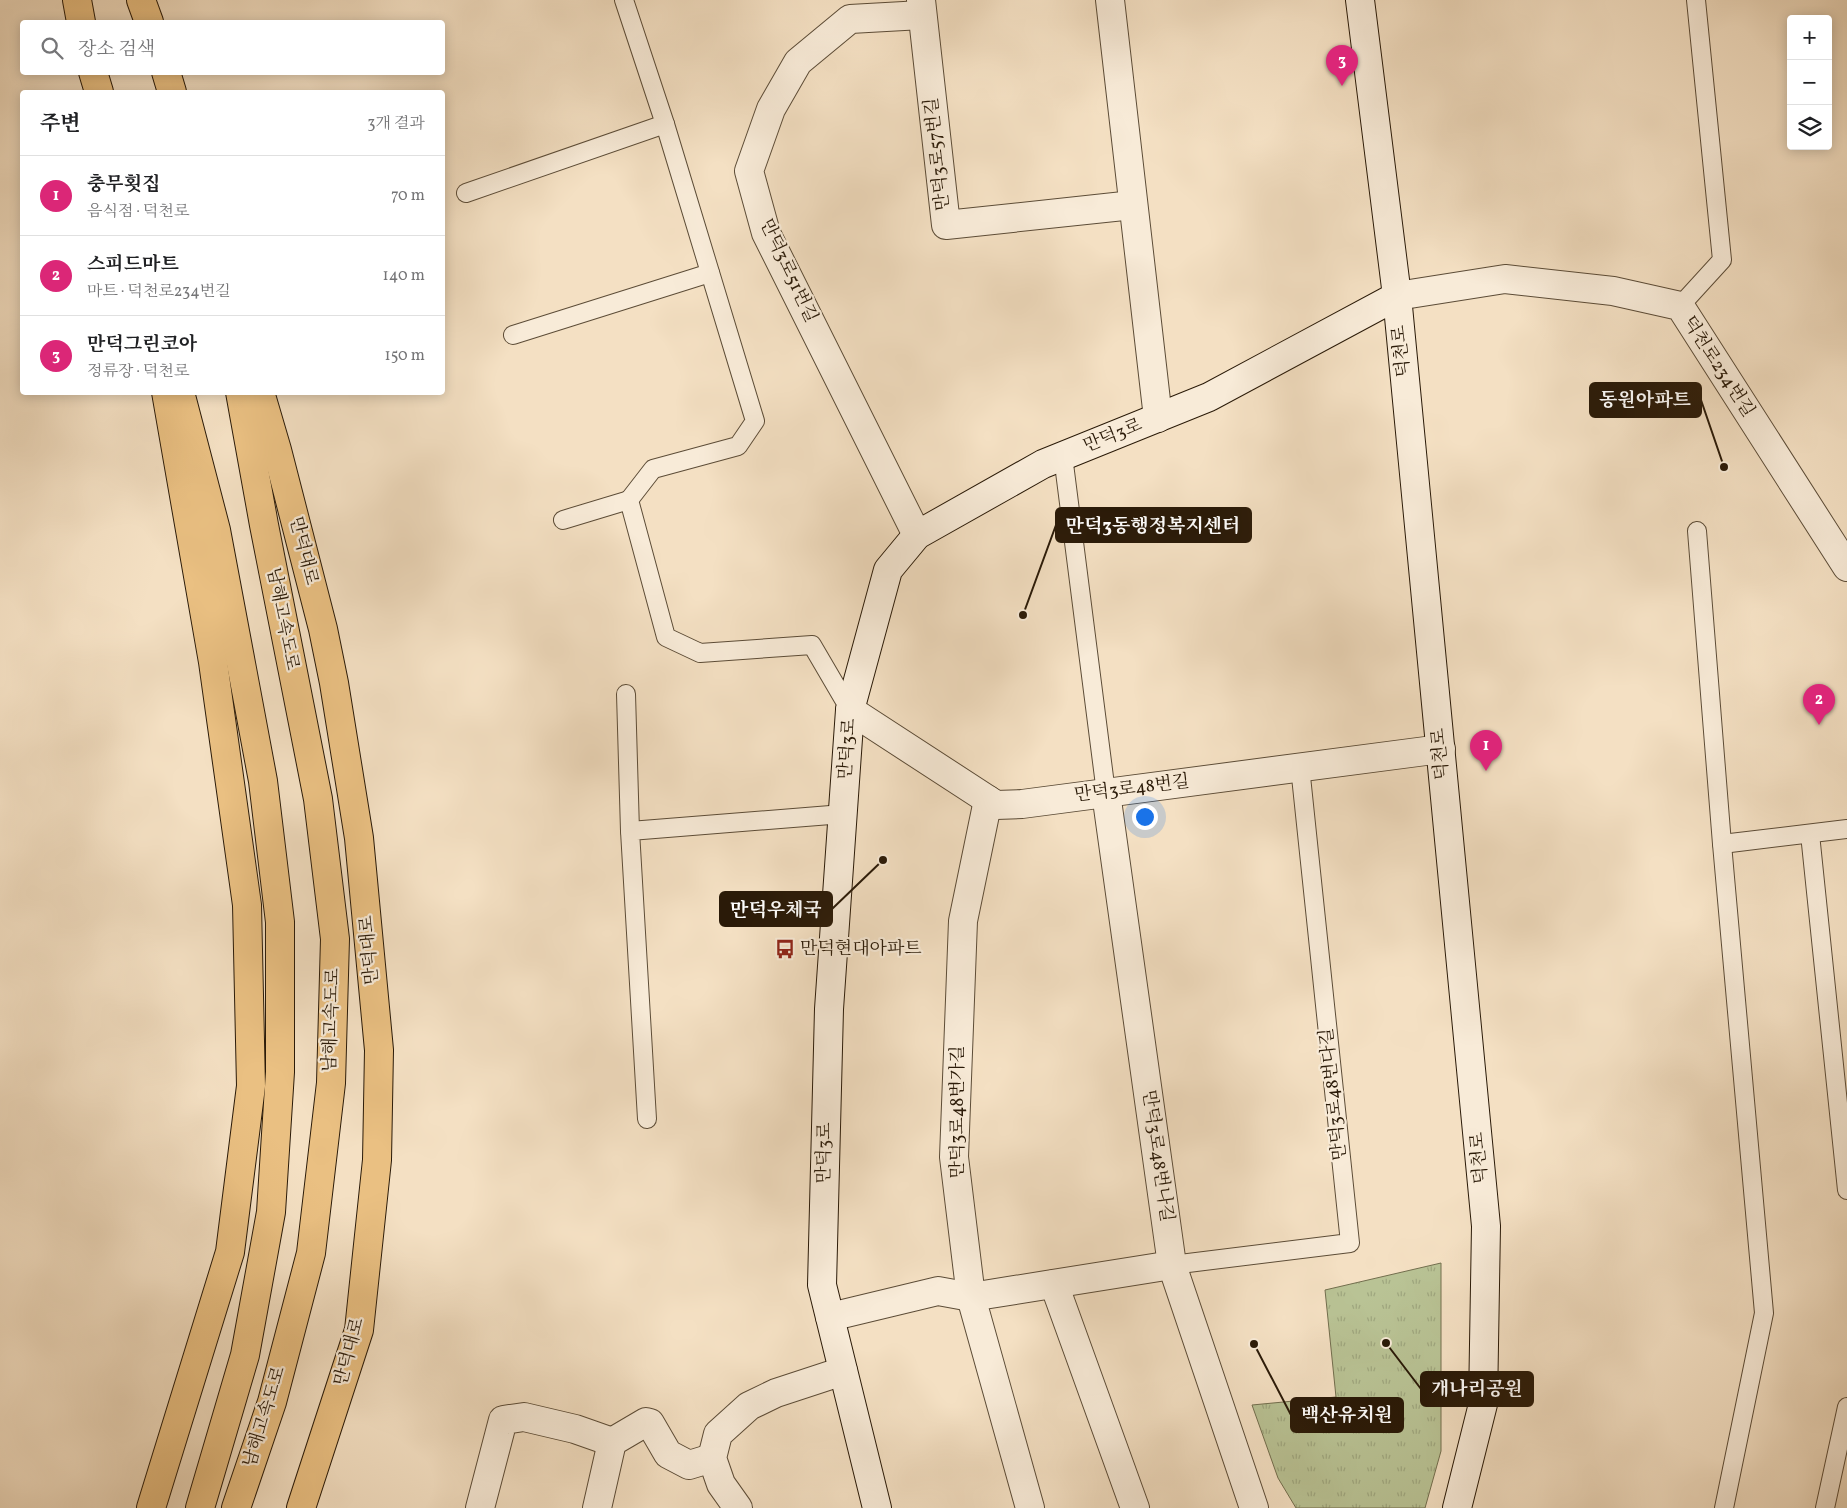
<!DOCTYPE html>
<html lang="ko">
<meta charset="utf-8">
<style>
body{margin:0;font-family:Vollkorn,"Noto Serif KR",serif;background:#f2f2f2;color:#202124}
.controls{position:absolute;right:15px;top:15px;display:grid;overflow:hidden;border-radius:5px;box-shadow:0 2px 12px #0003}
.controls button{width:45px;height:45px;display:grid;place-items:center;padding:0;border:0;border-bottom:1px solid #e0e0e0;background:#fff;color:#202124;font:25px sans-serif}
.you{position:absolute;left:1144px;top:816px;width:18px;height:18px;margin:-12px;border:4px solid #fff;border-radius:50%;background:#1a73e8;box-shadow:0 0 0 8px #1a73e833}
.badge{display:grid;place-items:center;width:32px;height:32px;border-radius:50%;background:#db2777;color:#fff;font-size:16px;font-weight:700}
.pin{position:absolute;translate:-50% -41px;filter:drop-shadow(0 1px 2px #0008)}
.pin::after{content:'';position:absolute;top:26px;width:18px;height:15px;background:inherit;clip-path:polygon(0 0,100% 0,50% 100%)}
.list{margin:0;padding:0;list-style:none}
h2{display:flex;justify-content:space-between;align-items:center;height:65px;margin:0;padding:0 20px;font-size:21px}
h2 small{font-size:16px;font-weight:400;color:#757577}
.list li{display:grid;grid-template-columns:32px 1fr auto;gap:15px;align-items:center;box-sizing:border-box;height:80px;padding:0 20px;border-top:1px solid #e0e0e0}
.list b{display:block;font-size:19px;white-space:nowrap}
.list p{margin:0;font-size:16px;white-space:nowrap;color:#757577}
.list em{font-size:16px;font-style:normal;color:#757577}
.icon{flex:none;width:28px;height:28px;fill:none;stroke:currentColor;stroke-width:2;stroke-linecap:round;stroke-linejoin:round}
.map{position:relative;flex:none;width:1847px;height:1508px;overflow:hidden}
.search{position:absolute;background:#fff;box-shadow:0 2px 12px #0003;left:20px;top:20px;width:425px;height:55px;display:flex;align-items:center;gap:12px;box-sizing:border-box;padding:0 18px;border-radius:5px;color:#757577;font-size:19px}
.panel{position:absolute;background:#fff;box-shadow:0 2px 12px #0003;left:20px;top:90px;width:425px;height:305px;border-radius:5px}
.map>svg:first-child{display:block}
.grass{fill:url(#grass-tufts);stroke:#726e4e}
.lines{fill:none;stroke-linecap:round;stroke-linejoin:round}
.service-casing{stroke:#5c4c37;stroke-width:20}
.minor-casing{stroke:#5c4c37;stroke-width:30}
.secondary-casing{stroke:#2a1a08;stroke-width:30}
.primary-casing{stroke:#2a1a08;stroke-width:30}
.trunk-casing{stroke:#2a1a08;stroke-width:30}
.service{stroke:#f8ebd8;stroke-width:18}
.minor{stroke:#f8ebd8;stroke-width:28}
.secondary{stroke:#f8ebd8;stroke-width:28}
.primary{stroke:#eac082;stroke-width:28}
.trunk{stroke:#eac082;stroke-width:28}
.labels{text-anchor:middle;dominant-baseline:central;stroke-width:4.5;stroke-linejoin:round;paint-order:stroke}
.street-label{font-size:18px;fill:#2a1a08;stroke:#f8ebd8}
.poi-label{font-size:18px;fill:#2a1a08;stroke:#f8ebd8;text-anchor:start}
.leader{fill:none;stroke:#2a1a08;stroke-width:2}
.callout-dot{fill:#2a1a08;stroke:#f8ebd8;stroke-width:2}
.callout{fill:#2a1a08;stroke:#2a1a08;stroke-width:2}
.callout-label{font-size:19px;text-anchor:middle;font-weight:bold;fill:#fff}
</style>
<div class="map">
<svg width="1847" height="1508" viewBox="0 0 1847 1508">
<defs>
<pattern id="grass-tufts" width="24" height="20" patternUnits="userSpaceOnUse" patternTransform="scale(1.25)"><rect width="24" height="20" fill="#b9c395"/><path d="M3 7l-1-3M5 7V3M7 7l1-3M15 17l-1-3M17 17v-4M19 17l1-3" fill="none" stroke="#9fa77f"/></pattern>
</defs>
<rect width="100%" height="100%" fill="#f4e0c3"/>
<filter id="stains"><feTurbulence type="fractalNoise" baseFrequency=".004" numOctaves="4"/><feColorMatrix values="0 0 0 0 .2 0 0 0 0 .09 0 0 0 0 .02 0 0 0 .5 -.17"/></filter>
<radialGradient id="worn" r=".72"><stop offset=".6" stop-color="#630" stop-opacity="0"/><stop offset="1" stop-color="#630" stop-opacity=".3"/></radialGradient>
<!-- grass -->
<path class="grass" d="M1441 1263V1451L1425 1508H1296L1278 1478 1252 1405 1336 1397 1325 1290Z"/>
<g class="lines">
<defs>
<g id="service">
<path d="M624 0 665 124 755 421 738 446 653 469 629 500 666 637 700 653 812 645 850 710"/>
<path d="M466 193 665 124"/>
<path d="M1680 306 1722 260 1696 0"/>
<path d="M513 335 710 273"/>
<path d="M1063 456 1106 793"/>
<path d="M563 520 629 500"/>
<path d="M1697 531 1722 844 1764 1313 1724 1508"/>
<path d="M626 694 630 831"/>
<path d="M1810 834 1847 1190"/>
<path d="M1722 844 1847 829"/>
<path d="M647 1119 630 831 843 814"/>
<path d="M1172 1265 1350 1243 1300 767"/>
<path d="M1825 1508 1847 1407"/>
</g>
<g id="minor">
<path d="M921 0 946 225 1133 205"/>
<path d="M1110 0 1158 418"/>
<path d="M1397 296 1505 279 1613 291 1680 306 1847 567"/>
<path d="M917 535 766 233 749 171 771 109 798 62 850 19 922 15"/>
<path d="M850 710 996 805 1022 804 1441 749"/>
<path d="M1106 793 1172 1265 1254 1508"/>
<path d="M988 800 963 921 954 1157 971 1297 1030 1508"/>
<path d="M1054 1284 1135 1508"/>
<path d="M830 1317 938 1291 971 1297 1172 1265"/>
<path d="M480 1508 503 1420 524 1417 575 1429 612 1442"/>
<path d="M597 1508 612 1442 646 1422 650 1423 668 1454 689 1465 712 1458"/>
<path d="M738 1508 721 1484 712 1458 718 1434 749 1406 776 1393 843 1371"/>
</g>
<g id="secondary">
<path d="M1360 0 1397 296 1486 1226 1483 1404 1457 1508"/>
<path d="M877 1508 822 1285 829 1009 850 710 888 570 917 535 1043 464 1209 397 1397 296"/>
</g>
<g id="primary">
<path d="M93 72 99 92"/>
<path d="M166 72 172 92"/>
<path d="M260 392 277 450 323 629 334 683 359 838 379 1050 377 1160 359 1330 301 1508"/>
<path d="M151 1508 230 1252 251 1086 247 905 213 662 166 392"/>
</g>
<g id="trunk">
<path d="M77 0 81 22"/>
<path d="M141 0 149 22"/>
<path d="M180 392 216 530 263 781 280 922V1072L271 1212 245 1355 200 1508"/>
<path d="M236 1508 272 1402 311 1253 331 1083 335 939 318 799 264 525 240 392"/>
</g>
</defs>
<!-- service casing -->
<use href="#service" class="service-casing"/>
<!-- minor casing -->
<use href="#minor" class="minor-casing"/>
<!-- secondary casing -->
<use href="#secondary" class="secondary-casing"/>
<!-- primary casing -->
<use href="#primary" class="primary-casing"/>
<!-- trunk casing -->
<use href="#trunk" class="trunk-casing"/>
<!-- service -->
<use href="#service" class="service"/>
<!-- minor -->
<use href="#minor" class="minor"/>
<!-- secondary -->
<use href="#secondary" class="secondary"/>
<!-- primary -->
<use href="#primary" class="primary"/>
<!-- trunk -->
<use href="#trunk" class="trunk"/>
</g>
<!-- icons -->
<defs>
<symbol id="bus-bare" viewBox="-9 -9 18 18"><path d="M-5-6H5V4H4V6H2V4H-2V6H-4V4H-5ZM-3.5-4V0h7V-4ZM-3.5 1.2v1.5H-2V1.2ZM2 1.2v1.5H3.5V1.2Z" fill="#8f2418" stroke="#f8ebd8" stroke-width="2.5" paint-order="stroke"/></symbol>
</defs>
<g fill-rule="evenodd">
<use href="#bus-bare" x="771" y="935" width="28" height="28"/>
</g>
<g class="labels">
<!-- street labels -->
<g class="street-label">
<text transform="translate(938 154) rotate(-96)">만덕3로57번길</text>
<text transform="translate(788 271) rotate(65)">만덕3로51번길</text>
<text transform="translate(1402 351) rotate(-96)">덕천로</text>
<text transform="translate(1718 367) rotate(57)">덕천로234번길</text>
<text transform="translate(1113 436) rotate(-22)">만덕3로</text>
<text transform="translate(303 551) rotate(76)">만덕대로</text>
<text transform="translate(282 619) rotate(79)">남해고속도로</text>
<text transform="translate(848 749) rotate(-86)">만덕3로</text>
<text transform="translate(1441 754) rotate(-95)">덕천로</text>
<text transform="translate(1132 789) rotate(-7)">만덕3로48번길</text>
<text transform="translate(370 950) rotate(-95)">만덕대로</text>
<text transform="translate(332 1020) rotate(-88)">남해고속도로</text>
<text transform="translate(1334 1094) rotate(-96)">만덕3로48번다길</text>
<text transform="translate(958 1112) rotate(-90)">만덕3로48번가길</text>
<text transform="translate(825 1153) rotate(-89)">만덕3로</text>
<text transform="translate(1157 1156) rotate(82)">만덕3로48번나길</text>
<text transform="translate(1480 1158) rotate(-95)">덕천로</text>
<text transform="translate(350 1352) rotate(-75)">만덕대로</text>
<text transform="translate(265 1417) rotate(-73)">남해고속도로</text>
</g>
<!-- poi labels -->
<g class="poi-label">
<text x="800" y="949">만덕현대아파트</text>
</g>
</g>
<!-- callouts -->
<path class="leader" d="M1724 467L1701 400M1023 615L1056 525M883 860L832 909M1386 1343L1421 1389M1254 1344L1291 1415"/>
<g class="callout-dot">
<circle cx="1724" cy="467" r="5"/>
<circle cx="1023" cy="615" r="5"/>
<circle cx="883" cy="860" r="5"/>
<circle cx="1386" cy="1343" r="5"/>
<circle cx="1254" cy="1344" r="5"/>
</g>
<g class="callout">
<rect x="1590" y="383" width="111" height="34" rx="5"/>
<rect x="1056" y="508" width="195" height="34" rx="5"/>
<rect x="720" y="892" width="112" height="34" rx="5"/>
<rect x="1421" y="1372" width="112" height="34" rx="5"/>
<rect x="1291" y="1398" width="112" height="34" rx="5"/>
</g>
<g class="callout-label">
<text x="1645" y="406">동원아파트</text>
<text x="1153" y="532">만덕3동행정복지센터</text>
<text x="776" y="916">만덕우체국</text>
<text x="1477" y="1395">개나리공원</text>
<text x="1347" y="1421">백산유치원</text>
</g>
<rect width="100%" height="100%" filter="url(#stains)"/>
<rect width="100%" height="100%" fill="url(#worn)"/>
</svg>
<div class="controls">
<button>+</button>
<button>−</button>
<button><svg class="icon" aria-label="layers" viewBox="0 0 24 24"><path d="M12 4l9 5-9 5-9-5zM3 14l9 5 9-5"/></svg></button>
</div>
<div class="you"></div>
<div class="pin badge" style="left:1486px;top:771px">1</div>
<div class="pin badge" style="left:1819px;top:725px">2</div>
<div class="pin badge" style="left:1342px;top:86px">3</div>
<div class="search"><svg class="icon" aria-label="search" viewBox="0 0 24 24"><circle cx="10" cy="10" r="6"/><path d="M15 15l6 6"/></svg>장소 검색</div>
<section class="panel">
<h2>주변<small>3개 결과</small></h2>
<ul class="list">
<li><span class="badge">1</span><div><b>충무횟집</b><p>음식점 · 덕천로</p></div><em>70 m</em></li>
<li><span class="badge">2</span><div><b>스피드마트</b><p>마트 · 덕천로234번길</p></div><em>140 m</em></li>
<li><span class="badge">3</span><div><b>만덕그린코아</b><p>정류장 · 덕천로</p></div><em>150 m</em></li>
</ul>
</section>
</div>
